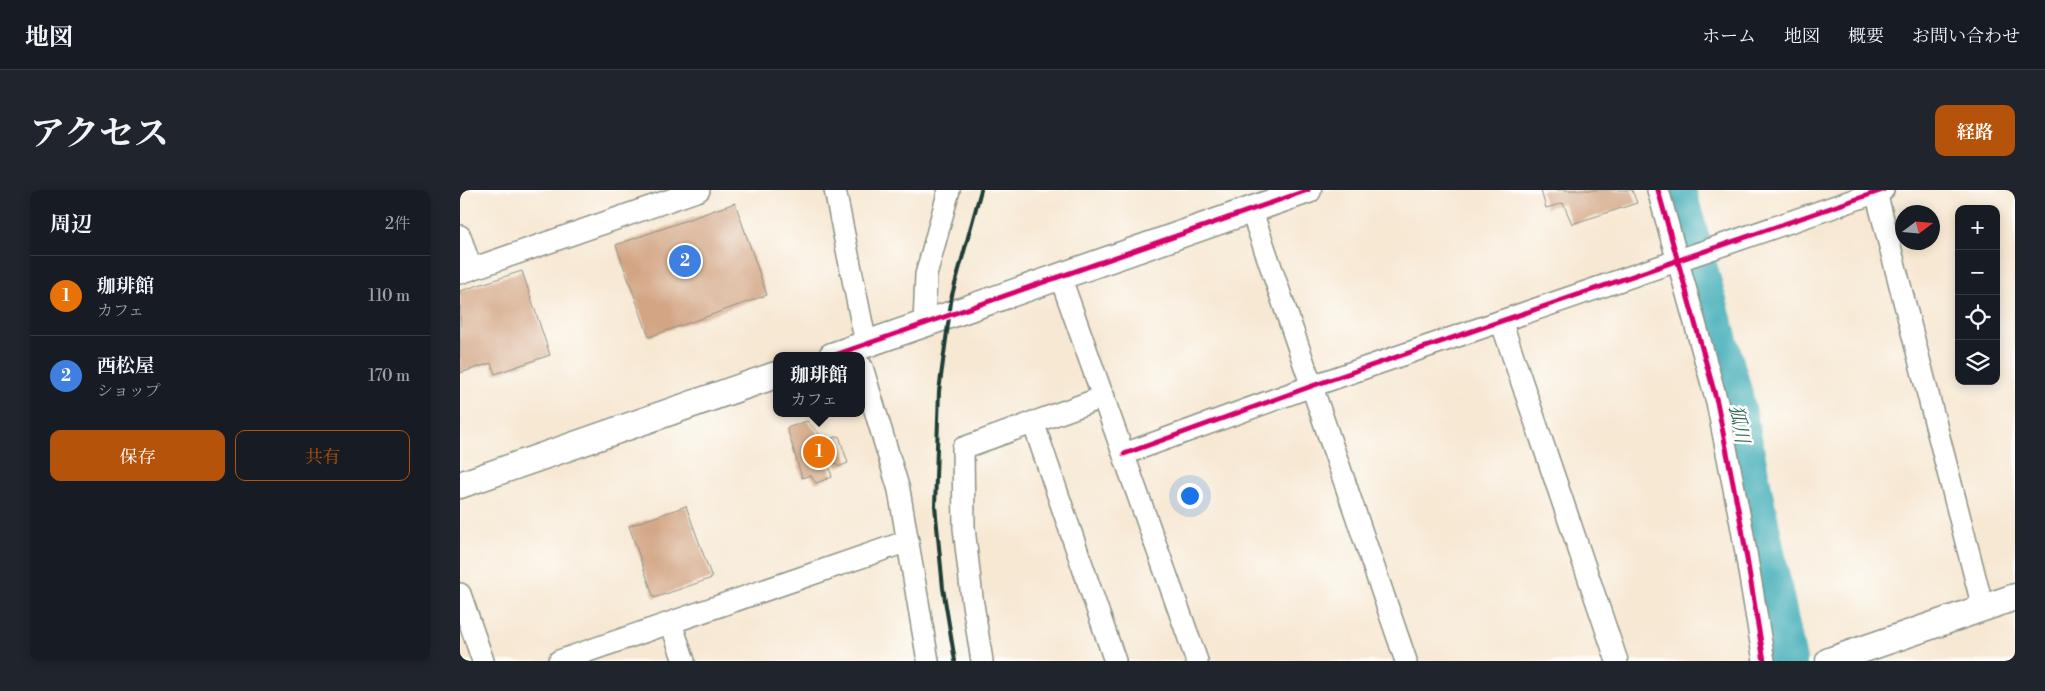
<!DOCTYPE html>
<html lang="ja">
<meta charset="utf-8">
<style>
body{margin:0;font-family:"Libre Bodoni","Noto Serif JP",serif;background:#20242c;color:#f1f3f6}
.controls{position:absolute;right:15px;top:15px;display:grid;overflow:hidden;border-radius:10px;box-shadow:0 2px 12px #0003}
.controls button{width:45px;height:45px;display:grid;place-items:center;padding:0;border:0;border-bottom:1px solid #363941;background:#171b24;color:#f1f3f6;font:25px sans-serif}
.compass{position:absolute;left:1435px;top:15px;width:45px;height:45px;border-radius:50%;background:#171b24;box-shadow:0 2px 12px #0003;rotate:74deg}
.you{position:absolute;left:729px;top:305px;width:18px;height:18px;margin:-12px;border:4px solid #fff;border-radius:50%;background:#1a73e8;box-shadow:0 0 0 8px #1a73e833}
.badge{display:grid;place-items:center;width:32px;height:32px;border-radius:50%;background:#b45309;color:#fff;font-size:16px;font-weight:700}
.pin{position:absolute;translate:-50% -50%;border:2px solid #fff;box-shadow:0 1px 5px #0006}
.popup{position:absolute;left:313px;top:162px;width:92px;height:65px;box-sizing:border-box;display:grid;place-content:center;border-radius:10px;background:#171b24;filter:drop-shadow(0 1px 4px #0005);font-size:16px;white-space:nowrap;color:#9ea1a6}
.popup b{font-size:19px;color:#f1f3f6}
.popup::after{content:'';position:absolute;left:50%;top:100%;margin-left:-10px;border:10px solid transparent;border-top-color:#171b24}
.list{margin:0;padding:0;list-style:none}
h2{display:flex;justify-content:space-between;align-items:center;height:65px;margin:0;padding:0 20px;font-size:21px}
h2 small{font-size:16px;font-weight:400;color:#9ea1a6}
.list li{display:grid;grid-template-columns:32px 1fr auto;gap:15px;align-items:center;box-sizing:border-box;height:80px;padding:0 20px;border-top:1px solid #363941}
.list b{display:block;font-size:19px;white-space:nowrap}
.list p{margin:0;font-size:16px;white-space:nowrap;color:#9ea1a6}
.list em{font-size:16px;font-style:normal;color:#9ea1a6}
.actions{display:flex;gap:10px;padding:15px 20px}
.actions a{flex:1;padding:11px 0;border:1px solid #b45309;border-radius:10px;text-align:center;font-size:18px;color:#b45309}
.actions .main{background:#b45309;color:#fff}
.icon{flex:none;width:28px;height:28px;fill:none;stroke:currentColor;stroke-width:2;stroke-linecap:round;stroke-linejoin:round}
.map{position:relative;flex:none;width:1555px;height:471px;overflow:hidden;border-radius:10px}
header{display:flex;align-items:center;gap:30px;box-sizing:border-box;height:70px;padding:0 25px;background:#171b24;border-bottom:1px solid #363941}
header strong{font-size:24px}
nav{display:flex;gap:28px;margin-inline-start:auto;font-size:18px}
.intro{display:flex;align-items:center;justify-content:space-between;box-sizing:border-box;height:120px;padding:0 30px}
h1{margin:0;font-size:35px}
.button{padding:12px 22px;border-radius:10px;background:#b45309;color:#fff;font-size:18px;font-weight:700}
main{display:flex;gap:30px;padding:0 30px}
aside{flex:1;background:#171b24;border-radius:10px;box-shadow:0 2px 12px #0003}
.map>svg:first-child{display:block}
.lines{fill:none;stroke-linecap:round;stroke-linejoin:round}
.river{stroke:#3cacb7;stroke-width:40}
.building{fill:#d3a584}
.minor-casing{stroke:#8b9284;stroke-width:24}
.tertiary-casing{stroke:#8b9284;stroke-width:29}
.minor{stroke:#fff;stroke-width:21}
.tertiary{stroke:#fff;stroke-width:26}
.rail{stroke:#1f3d34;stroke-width:4}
.cycleway-casing{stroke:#fdfcf7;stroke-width:8}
.cycleway{stroke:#d6006c;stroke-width:5}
.labels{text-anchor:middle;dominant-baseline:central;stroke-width:5;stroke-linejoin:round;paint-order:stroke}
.water-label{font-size:19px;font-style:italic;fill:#296462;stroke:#fdfcf7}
</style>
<header>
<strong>地図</strong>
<nav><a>ホーム</a><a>地図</a><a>概要</a><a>お問い合わせ</a></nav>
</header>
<div class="intro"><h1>アクセス</h1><a class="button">経路</a></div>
<main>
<aside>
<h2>周辺<small>2件</small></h2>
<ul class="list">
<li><span class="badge" style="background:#e8710a">1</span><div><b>珈琲館</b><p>カフェ</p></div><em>110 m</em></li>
<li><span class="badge" style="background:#3f7fe0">2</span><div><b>西松屋</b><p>ショップ</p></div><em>170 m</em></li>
</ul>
<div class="actions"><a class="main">保存</a><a>共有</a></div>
</aside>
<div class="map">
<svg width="1555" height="471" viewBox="0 0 1555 471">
<rect width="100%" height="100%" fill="#fdfcf7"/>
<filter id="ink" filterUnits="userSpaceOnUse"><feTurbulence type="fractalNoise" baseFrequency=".02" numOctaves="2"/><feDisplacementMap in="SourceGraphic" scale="10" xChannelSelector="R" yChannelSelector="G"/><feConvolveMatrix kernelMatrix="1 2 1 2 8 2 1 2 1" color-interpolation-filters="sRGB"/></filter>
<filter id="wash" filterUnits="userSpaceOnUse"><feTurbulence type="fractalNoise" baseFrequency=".0096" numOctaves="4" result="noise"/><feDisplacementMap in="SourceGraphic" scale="20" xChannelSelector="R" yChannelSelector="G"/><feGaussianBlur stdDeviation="1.12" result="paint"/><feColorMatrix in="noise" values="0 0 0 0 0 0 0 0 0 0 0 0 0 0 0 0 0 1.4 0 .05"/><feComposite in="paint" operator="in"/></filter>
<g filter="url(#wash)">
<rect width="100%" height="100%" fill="#f7e8d3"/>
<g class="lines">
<!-- river -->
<path class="river" d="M1216 0 1273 205 1327 471"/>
</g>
<g id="blocks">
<!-- building -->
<g class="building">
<path d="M1083 0H1172L1177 13 1112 34 1103 13 1086 18 1081 1Z"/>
<path d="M275 13 307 105 189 147 156 55Z"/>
<path d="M62 81 90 165 35 184 31 173 0 183V101Z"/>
<path d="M347 231 365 250 379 246 388 273 378 277 376 273 369 276 372 287 356 293 350 285 342 288 327 238Z"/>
<path d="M226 316 252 388 194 408 169 336Z"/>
</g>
</g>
</g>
<g filter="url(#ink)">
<use href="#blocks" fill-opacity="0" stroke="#8b9284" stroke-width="1"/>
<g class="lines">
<defs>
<g id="minor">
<path d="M375 0 406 154"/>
<path d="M1198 0 1257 212 1282 339 1304 471"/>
<path d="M1416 2 1523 418"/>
<path d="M791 19 946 471"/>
<path d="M0 46 11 79"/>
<path d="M0 83 239 0"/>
<path d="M600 86 737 471"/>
<path d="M1041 131 1157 471"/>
<path d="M464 134 466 85 489 0"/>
<path d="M402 177 439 300 468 471"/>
<path d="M573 232 655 471"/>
<path d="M664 264 852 196 1423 0"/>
<path d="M0 404 23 471"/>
<path d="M211 433 224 471"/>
<path d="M99 471 448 351"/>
<path d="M522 471 512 408 504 338 503 258 644 207"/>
</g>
<g id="tertiary">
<path d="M372 166 848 0"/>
<path d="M0 295 316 185"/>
<path d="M1369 471 1555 407"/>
</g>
</defs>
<!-- minor casing -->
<use href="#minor" class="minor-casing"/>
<!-- tertiary casing -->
<use href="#tertiary" class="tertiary-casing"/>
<!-- minor -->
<use href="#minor" class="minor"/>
<!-- tertiary -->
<use href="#tertiary" class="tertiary"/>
<!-- rail -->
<path class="rail" d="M495 471 483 398 475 316 479 201 492 105 521 0"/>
<defs>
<g id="cycleway">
<path d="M1198 0 1257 212 1282 339 1304 471"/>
<path d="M372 166 848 0"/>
<path d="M664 264 852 196 1423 0"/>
</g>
</defs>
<!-- cycleway casing -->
<use href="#cycleway" class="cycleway-casing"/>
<!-- cycleway -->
<use href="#cycleway" class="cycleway"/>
</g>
</g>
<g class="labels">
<!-- water labels -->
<g class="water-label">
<text transform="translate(1279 234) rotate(79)">狐川</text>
</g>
</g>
</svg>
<div class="controls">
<button>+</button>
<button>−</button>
<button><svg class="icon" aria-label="locate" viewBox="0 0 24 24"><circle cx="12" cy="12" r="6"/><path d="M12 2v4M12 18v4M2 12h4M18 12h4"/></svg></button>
<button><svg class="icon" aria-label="layers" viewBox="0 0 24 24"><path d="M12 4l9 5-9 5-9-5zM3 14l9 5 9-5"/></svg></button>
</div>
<svg class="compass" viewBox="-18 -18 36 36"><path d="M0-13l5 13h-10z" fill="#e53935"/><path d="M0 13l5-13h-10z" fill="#9ea1a6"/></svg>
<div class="you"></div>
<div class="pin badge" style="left:359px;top:262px;background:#e8710a">1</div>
<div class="popup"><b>珈琲館</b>カフェ</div>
<div class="pin badge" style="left:225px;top:71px;background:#3f7fe0">2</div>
</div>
</main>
